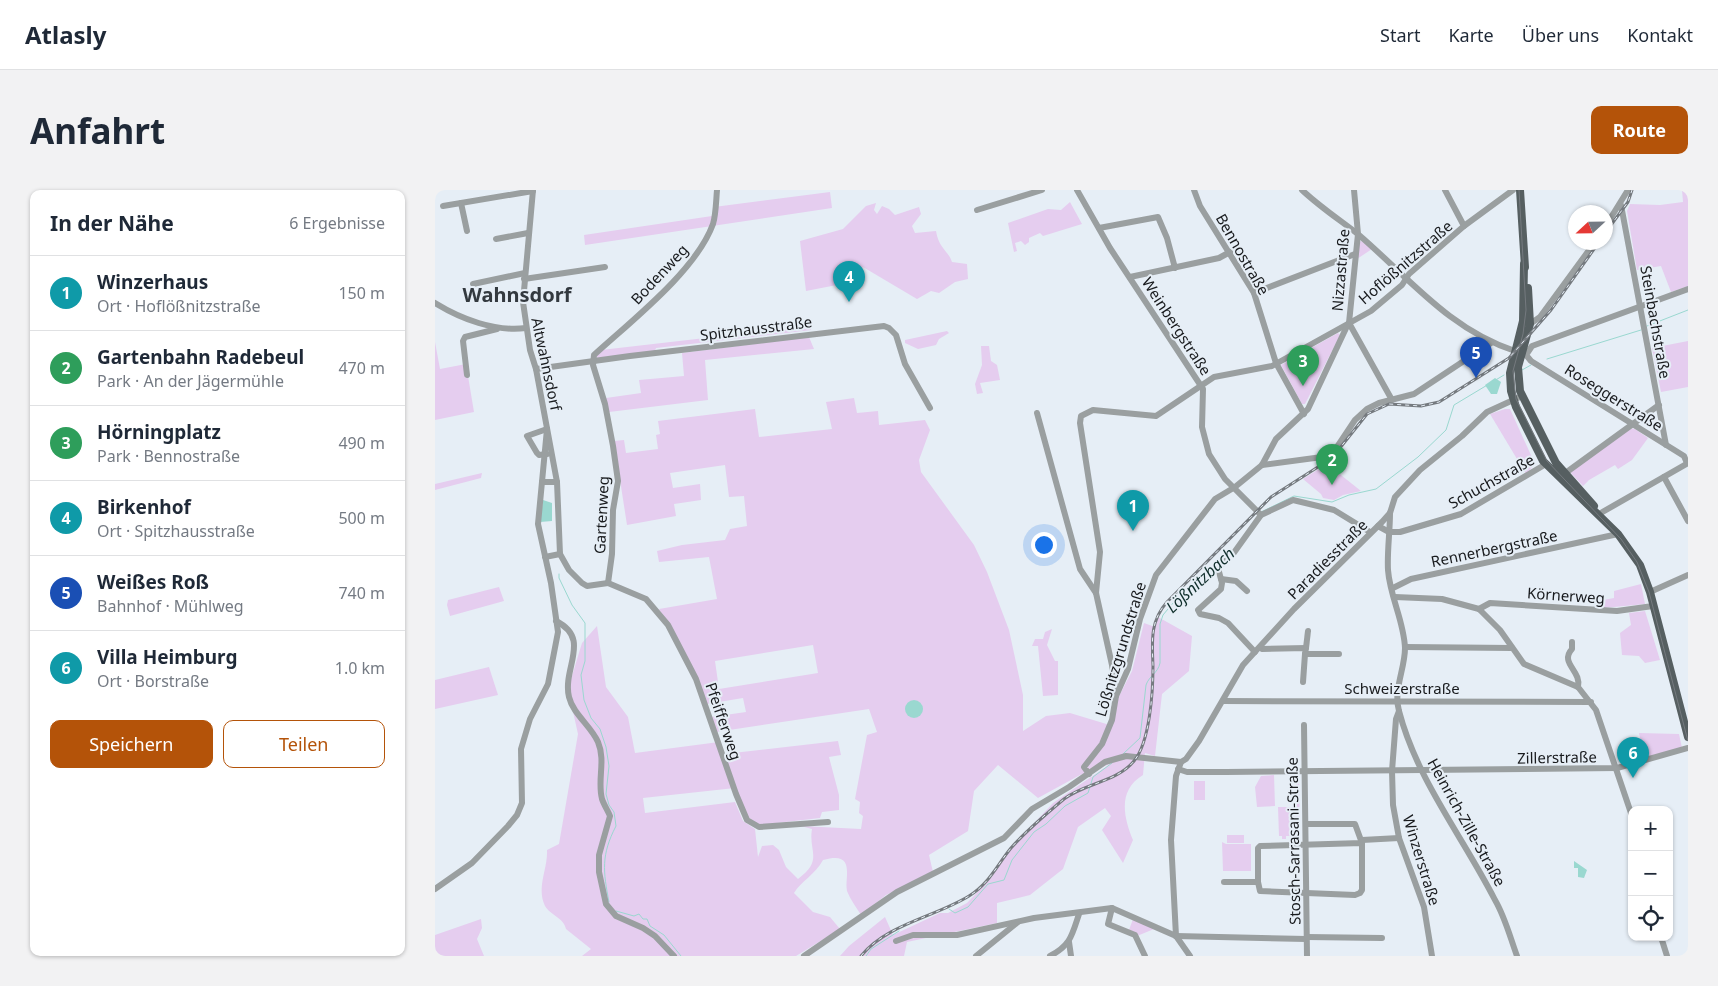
<!DOCTYPE html>
<html lang="de">
<meta charset="utf-8">
<style>
body{margin:0;font-family:"Noto Sans",sans-serif;background:#f2f2f3;color:#1f2937}
.controls{position:absolute;right:15px;bottom:15px;display:grid;overflow:hidden;border-radius:10px;box-shadow:0 1px 4px #0004}
.controls button{width:45px;height:45px;display:grid;place-items:center;padding:0;border:0;border-bottom:1px solid #e0e1e3;background:#fff;color:#1f2937;font:25px sans-serif}
.compass{position:absolute;left:1133px;top:15px;width:45px;height:45px;border-radius:50%;background:#fff;box-shadow:0 1px 4px #0004;rotate:248deg}
.you{position:absolute;left:608px;top:354px;width:18px;height:18px;margin:-12px;border:4px solid #fff;border-radius:50%;background:#1a73e8;box-shadow:0 0 0 8px #1a73e833}
.badge{display:grid;place-items:center;width:32px;height:32px;border-radius:50%;background:#b45309;color:#fff;font-size:16px;font-weight:700}
.pin{position:absolute;translate:-50% -41px;filter:drop-shadow(0 1px 2px #0008)}
.pin::after{content:'';position:absolute;top:26px;width:18px;height:15px;background:inherit;clip-path:polygon(0 0,100% 0,50% 100%)}
.list{margin:0;padding:0;list-style:none}
h2{display:flex;justify-content:space-between;align-items:center;height:65px;margin:0;padding:0 20px;font-size:21px}
h2 small{font-size:16px;font-weight:400;color:#747a83}
.list li{display:grid;grid-template-columns:32px 1fr auto;gap:15px;align-items:center;box-sizing:border-box;height:75px;padding:0 20px;border-top:1px solid #e0e1e3}
.list b{display:block;font-size:19px;white-space:nowrap}
.list p{margin:0;font-size:16px;white-space:nowrap;color:#747a83}
.list em{font-size:16px;font-style:normal;color:#747a83}
.actions{display:flex;gap:10px;padding:15px 20px}
.actions a{flex:1;padding:11px 0;border:1px solid #b45309;border-radius:10px;text-align:center;font-size:18px;color:#b45309}
.actions .main{background:#b45309;color:#fff}
.icon{flex:none;width:28px;height:28px;fill:none;stroke:currentColor;stroke-width:2;stroke-linecap:round;stroke-linejoin:round}
.map{position:relative;flex:none;width:1253px;height:766px;overflow:hidden;border-radius:10px}
header{display:flex;align-items:center;gap:30px;box-sizing:border-box;height:70px;padding:0 25px;background:#fff;border-bottom:1px solid #e0e1e3}
header strong{font-size:24px}
nav{display:flex;gap:28px;margin-inline-start:auto;font-size:18px}
.intro{display:flex;align-items:center;justify-content:space-between;box-sizing:border-box;height:120px;padding:0 30px}
h1{margin:0;font-size:35px}
.button{padding:12px 22px;border-radius:10px;background:#b45309;color:#fff;font-size:18px;font-weight:700}
main{display:flex;gap:30px;padding:0 30px}
aside{flex:1;background:#fff;border-radius:10px;box-shadow:0 1px 4px #0004}
.map>svg:first-child{display:block}
.green{fill:#e5cdef;fill-rule:evenodd}
.water{fill:#9ad8d0}
.lines{fill:none;stroke-linecap:round;stroke-linejoin:round}
.stream{stroke:#9ad8d0;stroke-width:1}
.minor{stroke:#9a9fa0;stroke-width:6}
.major{stroke:#565f61;stroke-width:8}
.tram{stroke:#757a7f;stroke-width:1}
.rail-casing{stroke:#757a7f;stroke-width:3}
.rail{stroke:#e6eef6;stroke-width:1;stroke-dasharray:4;stroke-linecap:butt}
.labels{text-anchor:middle;dominant-baseline:central;stroke-width:4;stroke-linejoin:round;paint-order:stroke}
.street-label{font-size:15px;fill:#181a1d;stroke:#e6eef6}
.water-label{font-size:16px;font-style:italic;fill:#102f2c;stroke:#e6eef6}
.district-label{font-size:20px;font-weight:bold;fill:#33393f;stroke:#e6eef6}
</style>
<header>
<strong>Atlasly</strong>
<nav><a>Start</a><a>Karte</a><a>Über uns</a><a>Kontakt</a></nav>
</header>
<div class="intro"><h1>Anfahrt</h1><a class="button">Route</a></div>
<main>
<aside>
<h2>In der Nähe<small>6 Ergebnisse</small></h2>
<ul class="list">
<li><span class="badge" style="background:#0f9aa8">1</span><div><b>Winzerhaus</b><p>Ort · Hoflößnitzstraße</p></div><em>150 m</em></li>
<li><span class="badge" style="background:#2e9e5b">2</span><div><b>Gartenbahn Radebeul</b><p>Park · An der Jägermühle</p></div><em>470 m</em></li>
<li><span class="badge" style="background:#2e9e5b">3</span><div><b>Hörningplatz</b><p>Park · Bennostraße</p></div><em>490 m</em></li>
<li><span class="badge" style="background:#0f9aa8">4</span><div><b>Birkenhof</b><p>Ort · Spitzhausstraße</p></div><em>500 m</em></li>
<li><span class="badge" style="background:#1a4fb4">5</span><div><b>Weißes Roß</b><p>Bahnhof · Mühlweg</p></div><em>740 m</em></li>
<li><span class="badge" style="background:#0f9aa8">6</span><div><b>Villa Heimburg</b><p>Ort · Borstraße</p></div><em>1.0 km</em></li>
</ul>
<div class="actions"><a class="main">Speichern</a><a>Teilen</a></div>
</aside>
<div class="map">
<svg width="1253" height="766" viewBox="0 0 1253 766">
<rect width="100%" height="100%" fill="#e6eef6"/>
<!-- green -->
<g class="green">
<path d="M1247 0H1253V96L1236 102 1226 76 1202 80 1192 21 1195 14 1225 15 1248 12Z"/>
<path d="M395 2 397 18 150 55 149 45 277 26 279 17Z"/>
<path d="M635 12 647 34 608 46 605 43 594 48V52L590 55 586 51 580 53 582 61 579 62 573 33 613 19 626 20Z"/>
<path d="M441 13 439 20 442 24 447 16 454 19 460 25 484 17 486 24 477 36 480 43 501 41C504 59 513 60 517 72L532 74 533 89 520 92 504 103 496 101 482 109 428 77 412 93 371 101 365 51 408 39 431 16Z"/>
<path d="M927 51 937 59 922 69 924 52Z"/>
<path d="M376 136V140L221 158 220 161 162 168 160 165 166 160Z"/>
<path d="M512 141 514 143 504 149 501 155 483 159 470 153V150Z"/>
<path d="M903 143 905 145 870 214H867L846 175Z"/>
<path d="M374 147 379 159 270 170 273 210 174 222 171 208 206 203 204 190 249 186 247 163Z"/>
<path d="M1253 151V197L1226 202 1217 158Z"/>
<path d="M0 152 5 179 31 174 39 222 0 230Z"/>
<path d="M546 156H554L556 171 562 175 565 190 545 193 548 203 542 204 540 194 547 175Z"/>
<path d="M419 208 422 223 443 221 444 235 490 230 495 240 484 270 486 282 539 355 552 382 574 440 588 505V541L611 526 635 523 678 536 682 510 697 481 709 433 720 437 723 427 757 446 754 481 727 504 720 566 710 563 708 585C683 600 688 626 698 650L688 673 667 640 676 626 670 618 643 637 628 679 595 705 562 713V733L472 752 469 766H405L414 756 450 727 458 745 505 723H513L532 713 557 687 566 669 618 613 675 574 645 585 603 608 563 575 539 601 533 641 494 665 498 682 451 705 426 725C421 717 415 709 412 701 409 688 422 660 388 670 380 685 366 691 359 703L378 722 395 727 405 739 361 766H147L156 759 131 739C129 728 115 725 110 716 101 697 113 679 112 660L124 654 143 544 133 499 147 453 162 436 171 497 193 527 200 563 284 552 289 564 403 551 406 565 394 567 404 605V620L387 622 385 628 324 635 312 626 300 598 208 608 210 623 300 612 308 631 320 639 323 667 327 656 338 655 344 660 351 677 363 689C389 670 373 661 377 639L366 636 426 639 428 626 424 623 425 612 420 609 432 545 442 542 434 519 281 542 276 527 311 522 308 508 272 514 224 419 282 409 274 367 224 372 222 361 247 355 290 350 295 339 312 336 309 306 294 307 290 275 235 283 238 298 265 294 266 310 239 314 241 326 192 335 179 251 189 250 191 263 223 259 221 245 225 244 223 231 320 219 324 247 397 239 391 212ZM378 455 383 483 284 499 280 471Z"/>
<path d="M1070 219H1075L1100 274 1091 284 1055 224Z"/>
<path d="M1194 238 1200 239 1213 248 1197 270 1183 279 1180 275 1154 290 1148 296 1135 282Z"/>
<path d="M892 274 926 301 908 305 899 310 888 308 886 304 868 289Z"/>
<path d="M47 283 46 288 0 300V294Z"/>
<path d="M1206 394 1210 414 1169 418 1168 410 1179 408V401Z"/>
<path d="M64 397 69 411 15 426 12 415 13 410Z"/>
<path d="M1210 421 1225 470 1210 473 1204 466 1187 465 1185 443 1196 435 1194 423Z"/>
<path d="M617 439 612 455 620 471H623V505L608 506 603 456H597L600 449H608L610 442Z"/>
<path d="M54 477 63 505 0 519V490Z"/>
<path d="M1204 543 1244 544 1247 558 1209 568Z"/>
<path d="M839 585 840 616 822 617 820 597 826 586Z"/>
<path d="M861 586H864L865 648 862 649 861 646H851V649H847V646H844L843 617H861Z"/>
<rect x="759" y="591" width="11" height="19"/>
<rect x="792" y="645" width="17" height="8"/>
<path d="M787 652 791 654H816V681H788Z"/>
<path d="M46 729 47 738 42 749 49 766H0V745Z"/>
<path d="M698 729 719 739 702 746 694 740Z"/>
</g>
<!-- water -->
<g class="water">
<path d="M1060 188 1066 192 1062 204H1056L1050 195Z"/>
<path d="M108 310 117 313V331L105 332Z"/>
<circle cx="479" cy="519" r="9"/>
<path d="M1139 671 1152 680 1149 688 1143 687V678H1139Z"/>
</g>
<g class="lines">
<!-- stream -->
<g class="stream">
<path d="M1212 136 1253 120"/>
<path d="M1112 169 1206 140"/>
<path d="M1087 180 1096 175"/>
<path d="M826 322 859 306 897 312 914 305 941 299 983 267 1011 240 1019 215 1069 185"/>
<path d="M124 384V388L137 415 150 433V471L146 485 149 510 156 528 165 539 171 557 174 576 171 604 174 615 179 622 181 636C166 665 168 681 174 712"/>
<path d="M688 564 705 548 711 495C714 486 723 483 725 473V434L728 425 738 413 746 409 768 384 788 369"/>
<path d="M514 719 520 723 533 717 553 694 569 690 577 670 599 642 611 634 630 616 653 603 658 587 677 573"/>
<path d="M181 721 199 726 204 724 208 729H212L215 736 229 745 246 766"/>
<path d="M431 766 436 759 464 741"/>
</g>
<!-- minor -->
<g class="minor">
<path d="M98 0 88 112 95 160 101 179 122 292 125 364 134 380 147 393 152 396 173 393"/>
<path d="M642 0 675 58 768 199 767 237 774 264 790 289 826 325"/>
<path d="M759 0 765 16 819 103 841 173 869 224"/>
<path d="M867 0C885 17 905 30 924 45 974 88 1015 140 1080 161"/>
<path d="M919 0 923 44 914 133 957 210"/>
<path d="M1010 0 1029 36"/>
<path d="M26 13 32 41"/>
<path d="M1186 15 1231 255"/>
<path d="M8 16 98 1"/>
<path d="M542 20 607 0"/>
<path d="M1170 37 1193 0"/>
<path d="M664 38 723 27 732 48 740 78"/>
<path d="M61 49 93 43"/>
<path d="M695 87 784 68 795 62"/>
<path d="M89 89 170 77"/>
<path d="M38 94 90 83"/>
<path d="M819 103 920 64"/>
<path d="M0 113C26 129 60 142 91 138"/>
<path d="M1095 134 1105 127 1160 52"/>
<path d="M101 179 195 166 449 136 454 138 461 145 470 174 495 218"/>
<path d="M32 185 28 151 30 147 62 139"/>
<path d="M602 223 645 379 661 403"/>
<path d="M112 264 104 265 102 263 92 246 112 239"/>
<path d="M1252 273 1249 266 1096 171 1091 165 1097 156 1253 99"/>
<path d="M827 275 887 267 902 257 920 230 932 219 944 213 979 204 1056 153"/>
<path d="M1129 284 1224 215"/>
<path d="M1229 287 1253 331"/>
<path d="M107 292H122"/>
<path d="M955 323C955 342 952 361 953 380 955 407 969 431 970 458 970 479 958 500 964 521 982 590 1028 647 1060 710 1070 727 1075 747 1082 766"/>
<path d="M1164 324 1253 273"/>
<path d="M943 336 954 342H965L1026 324 1111 274"/>
<path d="M110 367 125 364"/>
<path d="M786 389 801 391 812 401"/>
<path d="M173 393 177 364 178 320 183 291 178 256 170 214 158 175 159 165C195 132 261 81 278 34 281 24 281 11 282 0"/>
<path d="M173 393 211 409 233 435 261 489 301 604 312 630 324 637 393 632"/>
<path d="M958 398 976 389 1183 344"/>
<path d="M1215 402 1253 385"/>
<path d="M960 407 1007 409 1044 419 1065 440 1089 474 1143 497 1161 520 1197 626"/>
<path d="M1044 419 1055 413 1182 421 1218 416"/>
<path d="M121 431C157 449 127 478 134 507 138 524 156 536 163 552 171 571 162 590 167 609 169 615 173 621 175 626L164 665V682L171 714 181 726 208 738 220 746 239 766"/>
<path d="M1137 452V459C1124 473 1147 481 1143 497"/>
<path d="M825 457 827 459 871 458 870 464H904"/>
<path d="M970 457 1077 458"/>
<path d="M871 458 873 441"/>
<path d="M820 462 793 433 784 428 765 424 763 420 786 399 787 393 783 378 798 364 826 325 858 310 899 320 935 342"/>
<path d="M868 492 870 464"/>
<path d="M681 506 677 475 661 403 665 362 645 233 646 226 658 220 721 226 779 187 837 176 936 121 967 95 974 84 1029 36 1078 0"/>
<path d="M788 511 1156 512"/>
<path d="M964 521 961 529 957 581 958 615 964 648 989 717 997 766"/>
<path d="M869 535 872 766"/>
<path d="M743 579 752 582H791L1182 578 1253 558"/>
<path d="M654 584 649 577 667 554 677 530 681 506 693 479 705 429 721 385 780 309 800 297 827 275 841 249 873 219 913 134"/>
<path d="M871 634H920L927 653V700L925 703 920 705 825 701 823 692V658L825 656 927 653"/>
<path d="M927 650 964 648"/>
<path d="M789 692H823"/>
<path d="M0 699 37 673 73 636 82 625 87 613 86 559 95 529 113 494 123 442 116 393 103 334 112 239"/>
<path d="M677 718 673 734 700 745 710 766"/>
<path d="M741 746 736 650 741 586 746 572 751 569 764 551 808 475 859 419 947 332 955 323 960 307 985 280 1027 246 1052 222 1087 206"/>
<path d="M741 746 871 749"/>
<path d="M872 747 947 748"/>
<path d="M1226 747 1232 766"/>
<path d="M461 751 478 745H522L599 728 677 718 741 746 755 766"/>
<path d="M634 752 636 766"/>
<path d="M369 766 462 702 569 648 597 619 634 597 670 572 691 566 746 572"/>
<path d="M541 766 583 732"/>
<path d="M615 766C636 755 637 745 644 724"/>
</g>
<!-- major -->
<g class="major">
<path d="M1085 0 1090 77"/>
<path d="M1089 74 1088 131 1075 183 1076 201 1081 217 1108 271 1183 344 1205 375 1215 402 1253 547"/>
<path d="M1093 98 1095 134 1083 177 1085 201 1121 273 1159 316"/>
</g>
<!-- tram -->
<path class="tram" d="M1084 0 1091 120 1088 144 1078 181 1081 209 1112 271 1186 349 1202 372 1214 402 1253 551"/>
<defs>
<g id="rail">
<path d="M1170 43 1193 12 1197 0"/>
<path d="M426 766C452 734 500 727 534 706 554 694 562 675 576 658 591 641 611 624 629 609 650 593 682 592 699 571 715 552 718 501 718 476 717 451 715 431 732 412L836 307 897 268 932 224 954 214 986 216 1004 212 1074 168 1116 120 1164 52"/>
</g>
</defs>
<!-- rail casing -->
<use href="#rail" class="rail-casing"/>
<!-- rail -->
<use href="#rail" class="rail"/>
</g>
<g class="labels">
<!-- street labels -->
<g class="street-label">
<text transform="translate(808 64) rotate(60)">Bennostraße</text>
<text transform="translate(970 72) rotate(-41)">Hoflößnitzstraße</text>
<text transform="translate(905 80) rotate(-85)">Nizzastraße</text>
<text transform="translate(224 84) rotate(-47)">Bodenweg</text>
<text transform="translate(1221 132) rotate(80)">Steinbachstraße</text>
<text transform="translate(742 136) rotate(57)">Weinbergstraße</text>
<text transform="translate(321 138) rotate(-7)">Spitzhausstraße</text>
<text transform="translate(112 174) rotate(78)">Altwahnsdorf</text>
<text transform="translate(1179 207) rotate(32)">Roseggerstraße</text>
<text transform="translate(1056 291) rotate(-29)">Schuchstraße</text>
<text transform="translate(166 325) rotate(-87)">Gartenweg</text>
<text transform="translate(1059 358) rotate(-12)">Rennerbergstraße</text>
<text transform="translate(892 369) rotate(-45)">Paradiesstraße</text>
<text transform="translate(1131 405) rotate(4)">Körnerweg</text>
<text transform="translate(685 459) rotate(-73)">Lößnitzgrundstraße</text>
<text x="967" y="498">Schweizerstraße</text>
<text transform="translate(289 531) rotate(71)">Pfeifferweg</text>
<text transform="translate(1122 567) rotate(-1)">Zillerstraße</text>
<text transform="translate(1032 632) rotate(61)">Heinrich-Zille-Straße</text>
<text transform="translate(858 651) rotate(-91)">Stosch-Sarrasani-Straße</text>
<text transform="translate(987 670) rotate(73)">Winzerstraße</text>
</g>
<!-- water labels -->
<g class="water-label">
<text transform="translate(765 390) rotate(-43)">Lößnitzbach</text>
</g>
<!-- district labels -->
<g class="district-label">
<text x="82" y="104">Wahnsdorf</text>
</g>
</g>
</svg>
<div class="controls">
<button>+</button>
<button>−</button>
<button><svg class="icon" aria-label="locate" viewBox="0 0 24 24"><circle cx="12" cy="12" r="6"/><path d="M12 2v4M12 18v4M2 12h4M18 12h4"/></svg></button>
</div>
<svg class="compass" viewBox="-18 -18 36 36"><path d="M0-13l5 13h-10z" fill="#e53935"/><path d="M0 13l5-13h-10z" fill="#747a83"/></svg>
<div class="you"></div>
<div class="pin badge" style="left:698px;top:341px;background:#0f9aa8">1</div>
<div class="pin badge" style="left:897px;top:295px;background:#2e9e5b">2</div>
<div class="pin badge" style="left:868px;top:196px;background:#2e9e5b">3</div>
<div class="pin badge" style="left:414px;top:112px;background:#0f9aa8">4</div>
<div class="pin badge" style="left:1041px;top:188px;background:#1a4fb4">5</div>
<div class="pin badge" style="left:1198px;top:588px;background:#0f9aa8">6</div>
</div>
</main>
